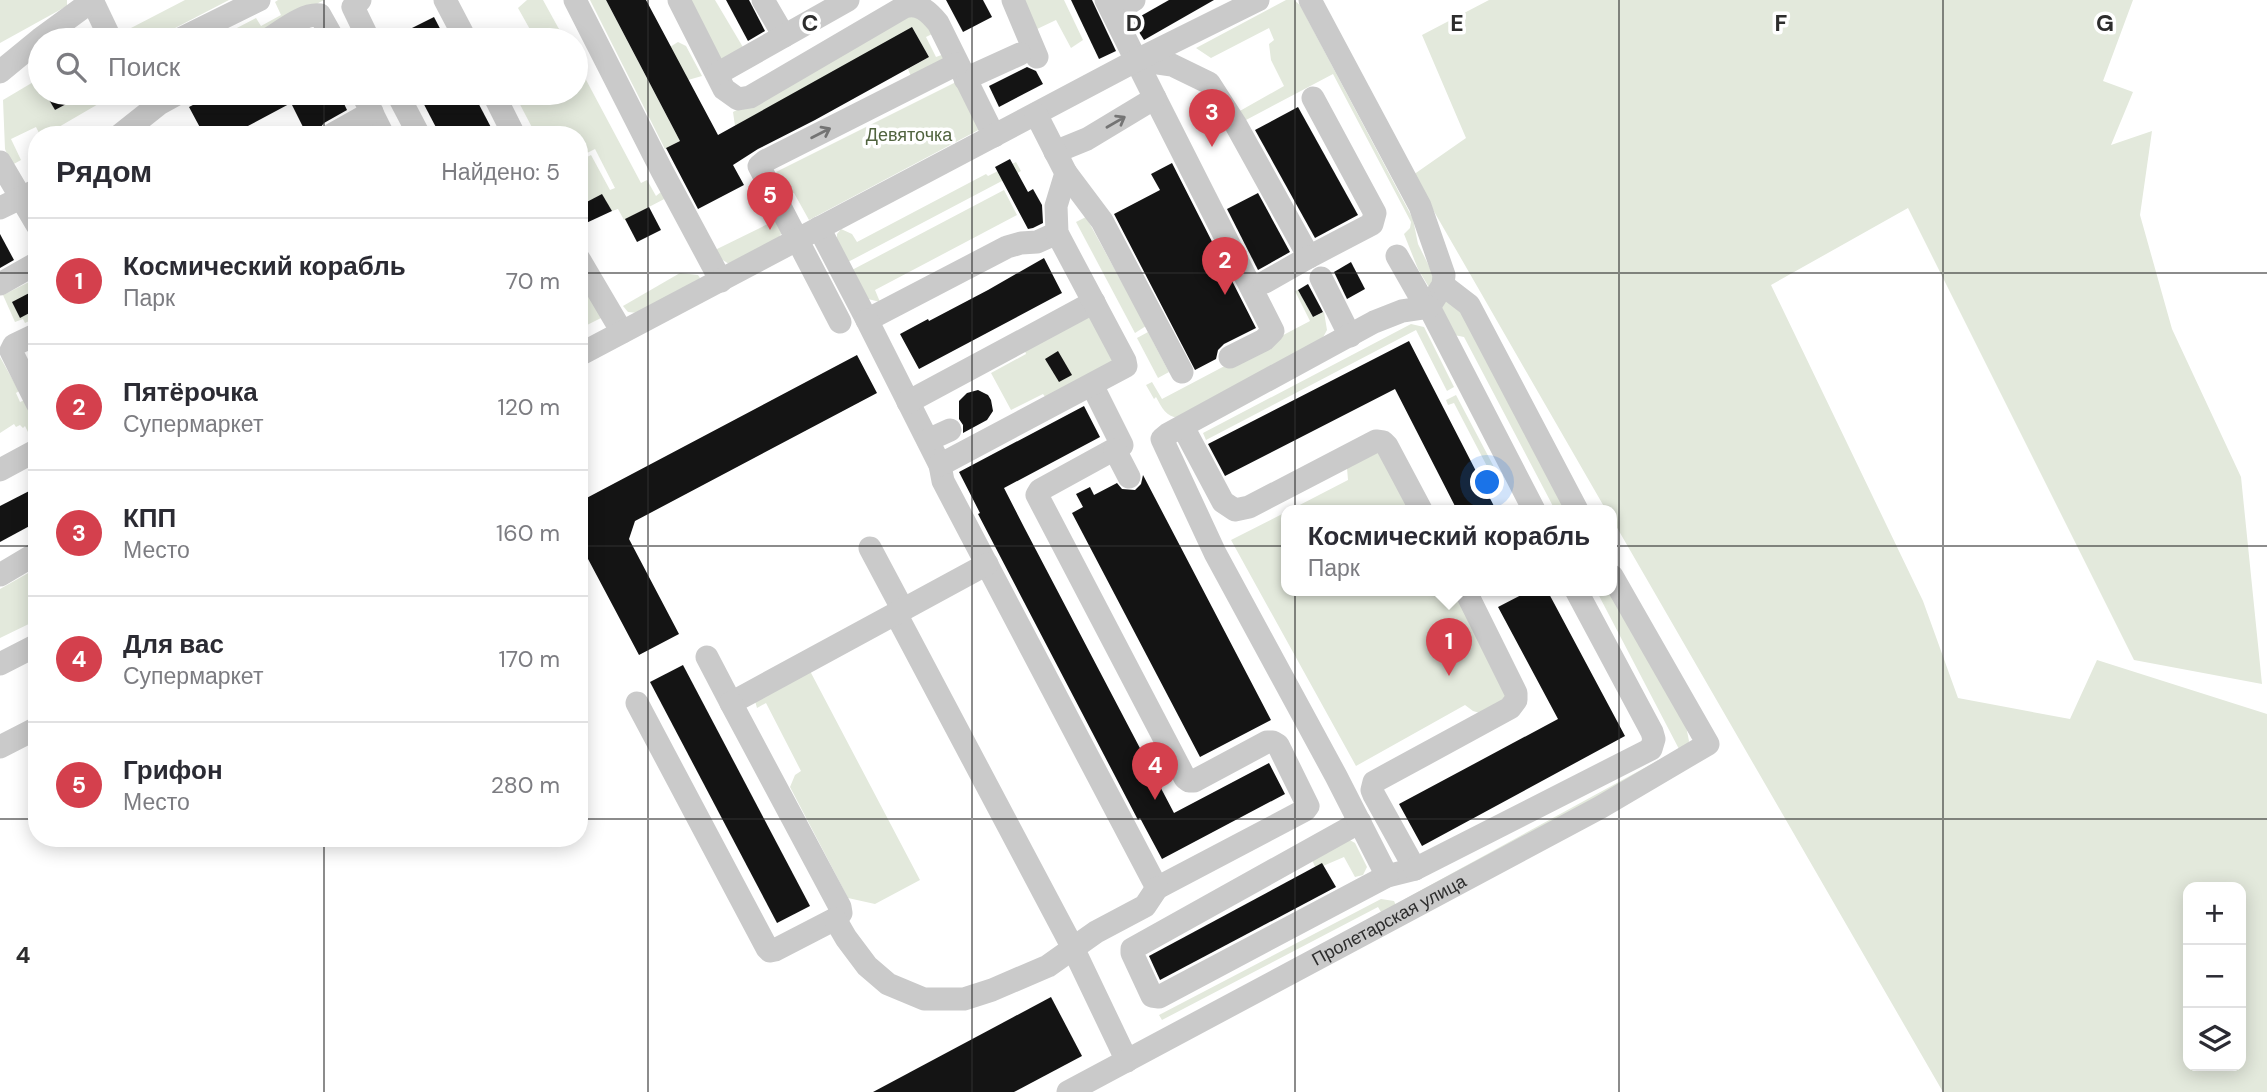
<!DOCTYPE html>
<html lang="ru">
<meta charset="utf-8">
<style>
body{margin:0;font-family:"DM Sans",sans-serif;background:#f2f2f3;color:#2b2b33}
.controls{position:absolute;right:21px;bottom:21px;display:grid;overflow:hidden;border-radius:14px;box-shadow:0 4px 18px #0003}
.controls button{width:63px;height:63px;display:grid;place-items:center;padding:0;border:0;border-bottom:2px solid #e1e1e2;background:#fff;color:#2b2b33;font:35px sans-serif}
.you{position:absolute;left:1488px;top:483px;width:24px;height:24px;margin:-18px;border:5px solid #fff;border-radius:50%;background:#1a73e8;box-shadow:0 0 0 10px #1a73e833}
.badge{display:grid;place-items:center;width:46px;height:46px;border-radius:50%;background:#d4404d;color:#fff;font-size:23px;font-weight:700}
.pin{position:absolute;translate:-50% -58px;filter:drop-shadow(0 2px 4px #0008)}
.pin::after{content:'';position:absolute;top:37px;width:24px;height:21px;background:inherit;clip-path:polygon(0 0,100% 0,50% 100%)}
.popup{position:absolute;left:1281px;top:505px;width:336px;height:91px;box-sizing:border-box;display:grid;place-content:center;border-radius:14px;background:#fff;filter:drop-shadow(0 2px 5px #0005);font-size:23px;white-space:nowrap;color:#7c7c81}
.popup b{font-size:26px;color:#2b2b33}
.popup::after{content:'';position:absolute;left:50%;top:100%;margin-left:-14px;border:14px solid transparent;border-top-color:#fff}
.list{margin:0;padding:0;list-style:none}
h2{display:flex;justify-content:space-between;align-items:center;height:91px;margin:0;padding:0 28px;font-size:30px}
h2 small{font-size:23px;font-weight:400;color:#7c7c81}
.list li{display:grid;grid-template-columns:46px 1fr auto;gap:21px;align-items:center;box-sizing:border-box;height:126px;padding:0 28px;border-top:2px solid #e1e1e2}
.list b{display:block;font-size:26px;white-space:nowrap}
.list p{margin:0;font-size:23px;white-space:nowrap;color:#7c7c81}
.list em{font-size:23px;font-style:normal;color:#7c7c81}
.icon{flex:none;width:38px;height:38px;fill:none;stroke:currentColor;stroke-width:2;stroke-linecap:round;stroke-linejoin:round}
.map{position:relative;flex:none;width:2267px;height:1092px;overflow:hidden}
.search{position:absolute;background:#fff;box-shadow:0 4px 18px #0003;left:28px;top:28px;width:560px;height:77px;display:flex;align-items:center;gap:18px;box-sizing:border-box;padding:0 24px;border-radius:38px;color:#7c7c81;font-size:26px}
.panel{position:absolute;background:#fff;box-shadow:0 4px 18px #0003;left:28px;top:126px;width:560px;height:721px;border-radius:28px}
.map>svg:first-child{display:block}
.green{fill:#e3e9dc;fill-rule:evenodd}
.building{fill:#141414}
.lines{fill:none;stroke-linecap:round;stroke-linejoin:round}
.minor{stroke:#cacaca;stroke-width:23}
.oneway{stroke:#747474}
.grid{fill:none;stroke:#2d2d2d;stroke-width:2;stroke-opacity:0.55}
.labels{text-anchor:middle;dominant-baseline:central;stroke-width:7;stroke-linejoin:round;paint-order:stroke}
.park-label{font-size:18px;fill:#51643f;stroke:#fff}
.street-label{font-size:18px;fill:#2d2d2d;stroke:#fff}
.grid-label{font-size:23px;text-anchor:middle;font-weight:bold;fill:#2d2d2d;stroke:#fff;stroke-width:7;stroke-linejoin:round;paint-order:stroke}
</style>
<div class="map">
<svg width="2267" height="1092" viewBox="0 0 2267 1092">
<rect width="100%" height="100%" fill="#fff"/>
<!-- green -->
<g class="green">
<path d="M0 0H67V6L0 43Z"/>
<path d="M185 0H229L152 40H127L131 28Z"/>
<path d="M278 0H324L248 40H214L256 18 261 26 281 15 275 2Z"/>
<path d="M527 0H543L565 40H520L532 33 518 8Z"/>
<path d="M590 0H606L680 141 665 149Z"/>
<path d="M688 0H715L747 54 725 67Z"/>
<path d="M1020 0H1064L1083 40 1071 48 1056 20 1035 30Z"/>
<path d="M1286 0H1294L1300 5 1413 219 1418 244 1435 278 1430 289 1418 269 1404 234 1410 228 1411 222 1333 74 1246 120 1238 112 1284 86 1271 60 1269 44 1274 40 1269 28 1211 58 1196 48Z"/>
<path d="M1489 0H2133L2103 81 2133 92 2111 145 2152 131 2140 215 2172 329 2241 477 2262 684 2134 660 1908 208 1771 285 1923 601 1958 698 2070 719 2097 660 2267 714V1092H1943L1612 519V510H1606L1413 175 1466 138 1422 35ZM2188 887H2241V1066H2188Z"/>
<path d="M912 15 929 19 936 32 926 37 936 57 947 53 949 58 912 79 908 69 929 57 912 28 735 126 733 112Z"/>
<path d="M678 42 686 46 702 76 688 80 670 47Z"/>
<path d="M576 61 641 183 647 180 656 196 666 188 670 196 624 220 618 209 612 211 602 195 589 201 579 200V161L591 155 610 190 615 188 595 149 579 157V135H536L514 93H576Z"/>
<path d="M40 72 38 80 40 93H45L55 110 87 93H114L112 96 45 135H40L36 127 11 139 21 160 12 165 5 149 3 100 35 81 32 76Z"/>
<path d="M956 82 986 126 809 220 794 193 785 196 774 173Z"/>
<path d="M1016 162 1021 171 848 262 837 242V234L841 229 852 234 857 242 986 174 988 176Z"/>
<path d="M1004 190 1017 215 875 290 880 302 868 299 852 270Z"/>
<path d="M1086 217 1146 326 1135 333 1076 222Z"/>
<path d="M778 219 781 234 776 241 729 264 718 257 715 250Z"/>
<path d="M579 272 605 316 579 329Z"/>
<path d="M680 273 698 275 700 278 693 287 638 313 628 312 623 306Z"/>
<path d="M37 278V317L25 323 23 319 15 322 3 295Z"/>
<path d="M1298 290 1313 317 1324 312 1327 330 1320 343 1179 418C1166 417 1162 408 1156 397L1154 399 1146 385 1152 382 1162 399 1310 321 1295 291Z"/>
<path d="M1450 295 1469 324 1572 510H1555L1464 337 1449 334 1439 307Z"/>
<path d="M1086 316 1093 318 1115 357 1111 365 1046 398 1043 394 1011 410 991 373 1026 354 1024 348Z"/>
<path d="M1411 324 1424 327 1454 387 1447 391 1416 330 1206 440 1203 433Z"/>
<path d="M1148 332 1169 372 1158 378 1137 338Z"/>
<path d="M0 357 19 391 16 393 20 402 27 399 37 419V428L28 432 25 426 23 428 20 425 16 427 14 424 0 433Z"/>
<path d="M1456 395 1495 469 1490 472 1454 403 1448 405 1446 400Z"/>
<path d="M1378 450 1417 510H1290L1348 480 1347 468Z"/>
<path d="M1286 512V590H1458L1509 693 1486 715 1473 711 1465 705 1356 766 1231 540Z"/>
<path d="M37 568V620L0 638V589Z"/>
<path d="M1596 590H1612L1686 726 1689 741 1686 753 1409 907 1405 899 1679 749Z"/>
<path d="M810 671 920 880 875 904 848 898 790 787 795 775 801 771 766 703 757 708 755 701Z"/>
<path d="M1348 839 1355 843 1367 867 1363 875 1355 877 1344 857 1316 869 1310 855Z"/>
<path d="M1381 899 1394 901 1400 914 1387 922 1378 907 1162 1020 1159 1015Z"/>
</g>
<!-- building -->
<g class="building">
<path d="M606 0H646L718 135 912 27 929 57 815 120 758 149 733 165 744 185 698 209 666 148 680 141Z"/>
<path d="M726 0H749L765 31 748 41Z"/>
<path d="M946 0H983L992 17 963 32Z"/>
<path d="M1071 0H1092L1116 51 1099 59Z"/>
<path d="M1169 0H1214L1144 40 1132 21Z"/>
<path d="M434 17 446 40H388Z"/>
<path d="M1027 67 1036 71 1043 84 999 107 989 86Z"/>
<path d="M45 93H87L55 110Z"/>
<path d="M216 93H339L347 110 324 123 318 131 311 135H307L291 103 231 135H204L189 107Z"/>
<path d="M418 93H473L495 135H440Z"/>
<path d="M1298 107 1358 215 1315 238 1255 130Z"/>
<path d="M1010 159 1028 192 1033 189 1042 205 1043 223 1033 228 1028 229 995 167Z"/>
<path d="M1172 163 1256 328 1224 344 1218 350 1216 359 1195 370 1114 214 1160 190 1151 174Z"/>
<path d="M1258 193 1290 252 1258 270 1227 209Z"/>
<path d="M602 194 612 211 584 224 579 215V206Z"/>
<path d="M649 207 661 230 637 242 625 219Z"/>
<path d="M0 234 14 260 0 268Z"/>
<path d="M1044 258 1062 293 919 369 900 334 928 319 929 321 988 290Z"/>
<path d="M1351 262 1365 289 1347 299 1334 272Z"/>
<path d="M1308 284 1323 312 1313 317 1298 290Z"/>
<path d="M37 289V309L20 318 12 302Z"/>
<path d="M1409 341 1496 510H1457L1395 389 1225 476 1208 444Z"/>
<path d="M1058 351 1072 375 1059 382 1045 359Z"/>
<path d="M857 355 877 393 635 521 629 539 679 634 639 655 579 542V502Z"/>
<path d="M978 390 988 395 991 400 993 411 987 420 963 433V425L959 419V401L967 393Z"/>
<path d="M1084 406 1100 437 1004 488 1025 529 1174 813 1269 763 1285 794 1162 859 1140 818 1138 820 978 514 980 513 959 472Z"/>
<path d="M1143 475 1271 720 1200 757 1072 513 1083 507 1076 494 1090 487 1094 495 1117 483 1122 489 1135 490 1141 484Z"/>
<path d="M37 487V522L0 542V506Z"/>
<path d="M1531 590H1547L1625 736 1422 846 1399 804 1558 719 1498 607Z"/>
<path d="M683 665 810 906 777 923 650 682Z"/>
<path d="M1322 863 1336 887 1160 980 1149 956Z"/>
<path d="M1051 997 1082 1056 1014 1092H873Z"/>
</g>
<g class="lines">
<!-- minor -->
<g class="minor">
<path d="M92 0 111 40"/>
<path d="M360 0 353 7 369 40"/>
<path d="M445 0 466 40"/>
<path d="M575 0 662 171 721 281"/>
<path d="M679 0 724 89 738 99 750 97 904 7C919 2 929 12 938 23L994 136"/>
<path d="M763 0 784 36"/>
<path d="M1013 0 1037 57"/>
<path d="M1310 0 1420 206 1444 275 1443 285 1429 307"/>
<path d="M1113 13 1134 0"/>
<path d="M178 40 259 0"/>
<path d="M267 40C282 31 303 13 320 15L334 40"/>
<path d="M1137 60 1172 65 1209 83 1236 125 1309 257 1372 224 1375 213 1313 98"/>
<path d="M0 72 40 39 92 1"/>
<path d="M717 74 848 0"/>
<path d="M965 79 1020 54"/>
<path d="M362 93 383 135"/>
<path d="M397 93 419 135"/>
<path d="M493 93 514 135"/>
<path d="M1155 98 1273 331 1264 340 1230 357"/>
<path d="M120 135 159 104 179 93"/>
<path d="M331 135 372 112"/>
<path d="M1055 152 1087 139 1155 98 1106 0"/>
<path d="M0 162 37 225"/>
<path d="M1066 173 1102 221 1182 372"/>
<path d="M0 208 37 190"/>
<path d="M819 228 867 320 1007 247 1021 243 1037 242 1057 233"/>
<path d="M1397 256 1426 307"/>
<path d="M579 259 622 332"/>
<path d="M1321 278 1350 336"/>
<path d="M1265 282 1309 257"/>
<path d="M0 284 37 263"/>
<path d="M1443 285 1469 305 1577 510"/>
<path d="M1429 307 1534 510"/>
<path d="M867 320 940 465 943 481 1157 888 1305 810 1308 806 1278 745 1273 742H1267L1194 781H1189L1185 778 1037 495 1040 490 1122 445 1092 385"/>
<path d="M840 322 759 166 765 161 957 64"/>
<path d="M37 334 14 345 11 351 37 403"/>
<path d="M579 355 1137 60 1258 0"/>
<path d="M908 402 1094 302"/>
<path d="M1183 427 1223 502 1235 510 1249 507 1376 441 1383 442 1387 446 1421 510"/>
<path d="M928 440 950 430"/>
<path d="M1115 450 1129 477"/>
<path d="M940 465 1126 366 1125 361 1057 233 1056 206 1066 173 1036 114"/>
<path d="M0 470 37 450"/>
<path d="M870 548 903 610"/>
<path d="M0 575 37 553"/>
<path d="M896 614 1073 948 1127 1061"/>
<path d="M707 657 731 703 987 564"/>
<path d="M0 664 37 645"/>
<path d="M637 703 767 948 770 951 775 950 835 919 841 913 840 907 731 703"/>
<path d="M0 747 37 728"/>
<path d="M1360 822 1132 949V953L1152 996 1159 997 1387 876 1415 869 1374 795 1372 790 1374 782 1510 708 1516 700V693L1465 590"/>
<path d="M1415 869 1651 749 1654 739 1652 732 1576 590"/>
<path d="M1387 876 1336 776 1215 553 1162 439 1168 434 1374 322 1402 311 1429 307"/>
<path d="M835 919 846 938 867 966 888 984 924 999H964L992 990 1048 966 1096 932 1145 906 1157 888"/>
<path id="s1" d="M1068 1092 1601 807 1708 744 1612 576"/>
</g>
</g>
<!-- one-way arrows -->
<defs><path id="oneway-shaft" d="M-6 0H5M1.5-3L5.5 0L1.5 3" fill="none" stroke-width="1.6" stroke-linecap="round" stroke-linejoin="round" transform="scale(1.75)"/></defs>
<g class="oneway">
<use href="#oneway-shaft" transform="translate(1116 122) rotate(-30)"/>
<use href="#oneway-shaft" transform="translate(821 133) rotate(-27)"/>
</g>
<!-- grid -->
<path class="grid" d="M324 0V40M648 0V1092M972 0V1092M1295 0V1092M1619 0V1092M1943 0V1092M324 93V135M0 273H37M579 273H2267M0 546H37M579 546H2267M0 819H37M579 819H2267M324 838V1092"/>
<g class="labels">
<!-- park labels -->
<g class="park-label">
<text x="909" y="135">Девяточка</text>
</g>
<!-- street labels -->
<g class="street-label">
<text stroke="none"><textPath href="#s1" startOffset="364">Пролетарская улица</textPath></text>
</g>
</g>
<g class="grid-label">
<text x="810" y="31">C</text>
<text x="1134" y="31">D</text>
<text x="1457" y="31">E</text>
<text x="1781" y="31">F</text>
<text x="2105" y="31">G</text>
<text x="23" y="963">4</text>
</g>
</svg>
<div class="controls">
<button>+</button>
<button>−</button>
<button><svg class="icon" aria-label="layers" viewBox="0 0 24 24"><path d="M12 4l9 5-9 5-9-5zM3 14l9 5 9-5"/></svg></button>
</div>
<div class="you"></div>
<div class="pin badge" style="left:1449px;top:676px">1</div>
<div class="popup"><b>Космический корабль</b>Парк</div>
<div class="pin badge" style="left:1225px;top:295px">2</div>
<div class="pin badge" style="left:1212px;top:147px">3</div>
<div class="pin badge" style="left:1155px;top:800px">4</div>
<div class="pin badge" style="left:770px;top:230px">5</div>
<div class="search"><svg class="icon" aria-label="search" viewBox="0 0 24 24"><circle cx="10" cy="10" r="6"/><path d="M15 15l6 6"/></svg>Поиск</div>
<section class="panel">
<h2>Рядом<small>Найдено: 5</small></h2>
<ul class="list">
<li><span class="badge">1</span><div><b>Космический корабль</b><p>Парк</p></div><em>70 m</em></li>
<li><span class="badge">2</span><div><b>Пятёрочка</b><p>Супермаркет</p></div><em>120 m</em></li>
<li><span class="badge">3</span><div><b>КПП</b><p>Место</p></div><em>160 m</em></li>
<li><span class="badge">4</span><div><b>Для вас</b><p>Супермаркет</p></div><em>170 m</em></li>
<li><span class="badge">5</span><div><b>Грифон</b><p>Место</p></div><em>280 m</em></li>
</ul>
</section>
</div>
